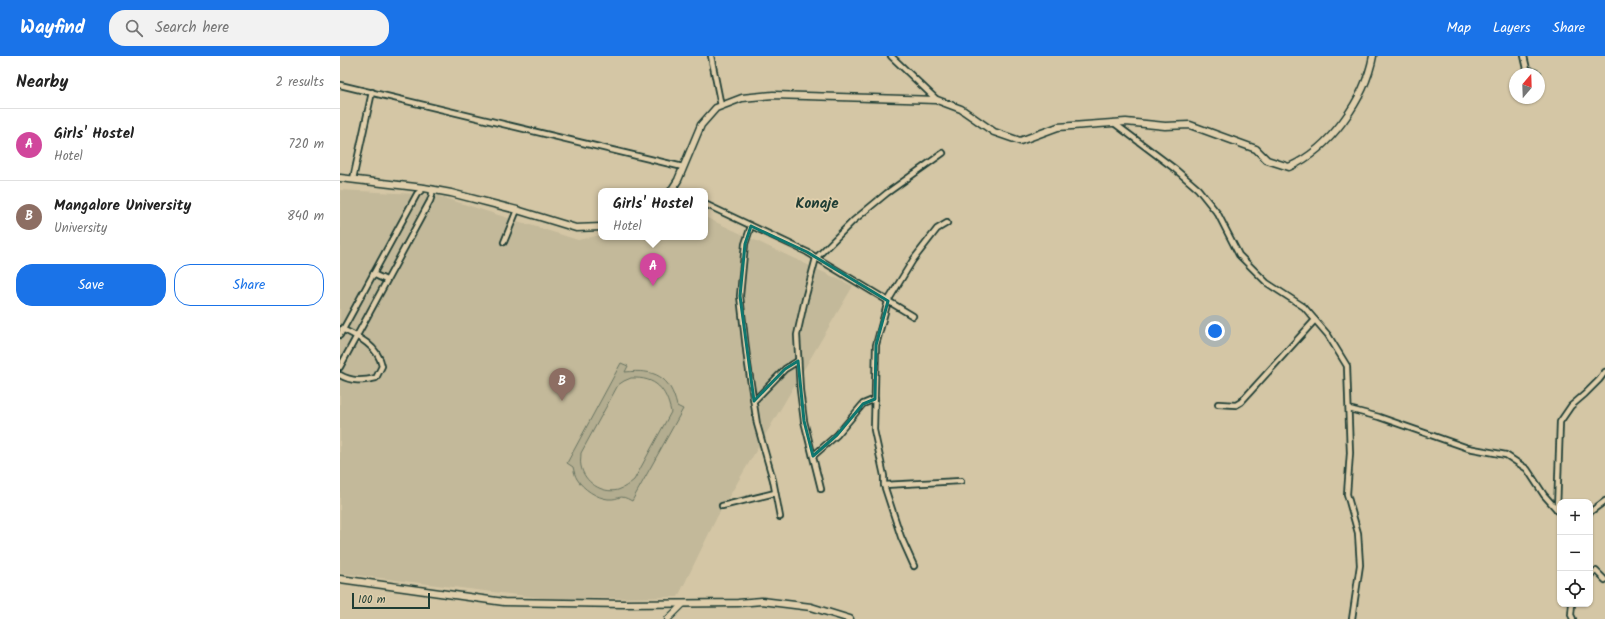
<!DOCTYPE html>
<meta charset="utf-8">
<style>
body{margin:0;font-family:Kalam,sans-serif;background:#f2f2f2;color:#222}
.controls{position:absolute;right:12px;bottom:12px;display:grid;overflow:hidden;border-radius:8px;box-shadow:0 1px 3px #0004}
.controls button{width:36px;height:36px;display:grid;place-items:center;padding:0;border:0;border-bottom:1px solid #e0e0e0;background:#fff;color:#222;font:20px sans-serif}
.compass{position:absolute;left:1169px;top:12px;width:36px;height:36px;border-radius:50%;background:#fff;box-shadow:0 1px 3px #0004;rotate:19deg}
.scale{position:absolute;left:12px;bottom:10px;width:78px;box-sizing:border-box;padding-left:4px;border:2px solid #1f3d34;border-top:0;font-size:11px;line-height:14px;white-space:nowrap;color:#1f3d34;-webkit-text-stroke:3px #e0cfac;paint-order:stroke}
.you{position:absolute;left:875px;top:275px;width:14px;height:14px;margin:-10px;border:3px solid #fff;border-radius:50%;background:#1a73e8;box-shadow:0 0 0 6px #1a73e833}
.badge{display:grid;place-items:center;width:26px;height:26px;border-radius:50%;background:#1a73e8;color:#fff;font-size:13px;font-weight:700}
.pin{position:absolute;translate:-50% -33px;filter:drop-shadow(0 1px 2px #0008)}
.pin::after{content:'';position:absolute;top:21px;width:14px;height:12px;background:inherit;clip-path:polygon(0 0,100% 0,50% 100%)}
.popup{position:absolute;left:258px;top:132px;width:110px;height:52px;box-sizing:border-box;display:grid;place-content:center;border-radius:8px;background:#fff;filter:drop-shadow(0 1px 3px #0005);font-size:13px;white-space:nowrap;color:#767676}
.popup b{font-size:15px;color:#222}
.popup::after{content:'';position:absolute;left:50%;top:100%;margin-left:-8px;border:8px solid transparent;border-top-color:#fff}
.list{margin:0;padding:0;list-style:none}
h2{display:flex;justify-content:space-between;align-items:center;height:52px;margin:0;padding:0 16px;font-size:17px}
h2 small{font-size:13px;font-weight:400;color:#767676}
.list li{display:grid;grid-template-columns:26px 1fr auto;gap:12px;align-items:center;box-sizing:border-box;height:72px;padding:0 16px;border-top:1px solid #e0e0e0}
.list b{display:block;font-size:15px;white-space:nowrap}
.list p{margin:0;font-size:13px;white-space:nowrap;color:#767676}
.list em{font-size:13px;font-style:normal;color:#767676}
.actions{display:flex;gap:8px;padding:12px 16px}
.actions a{flex:1;padding:9px 0;border:1px solid #1a73e8;border-radius:16px;text-align:center;font-size:14px;color:#1a73e8}
.actions .main{background:#1a73e8;color:#fff}
.icon{flex:none;width:22px;height:22px;fill:none;stroke:currentColor;stroke-width:2;stroke-linecap:round;stroke-linejoin:round}
.map{position:relative;flex:none;width:1265px;height:563px;overflow:hidden}
header{display:flex;align-items:center;gap:24px;box-sizing:border-box;height:56px;padding:0 20px;background:#1a73e8;color:#fff}
header strong{font-size:19px}
nav{display:flex;gap:22px;margin-inline-start:auto;font-size:14px}
.search{width:280px;height:36px;background:#f2f2f2;display:flex;align-items:center;gap:10px;box-sizing:border-box;padding:0 14px;border-radius:16px;color:#767676;font-size:15px}
main{display:flex}
aside{flex:1;background:#fff}
.map>svg:first-child{display:block}
.built{fill:#c3b99a}
.green{fill:#b3ad90;stroke:#697562;fill-rule:evenodd}
.lines{fill:none;stroke-linecap:round;stroke-linejoin:round}
.minor-casing{stroke:#1f3d34;stroke-width:8}
.tertiary-casing{stroke:#1f3d34;stroke-width:8}
.secondary-casing{stroke:#1f3d34;stroke-width:9}
.minor{stroke:#e0cfac;stroke-width:4.5}
.tertiary{stroke:#e0cfac;stroke-width:5.5}
.secondary{stroke:#e0cfac;stroke-width:6}
.marked{fill:none;stroke:#0f766e;stroke-width:3;stroke-linejoin:round}
.labels{text-anchor:middle;dominant-baseline:central;stroke-width:3.5;stroke-linejoin:round;paint-order:stroke}
.quarter-label{font-size:15px;font-weight:bold;fill:#1f3d34;stroke:#e0cfac}
</style>
<header>
<strong>Wayfind</strong>
<div class="search"><svg class="icon" aria-label="search" viewBox="0 0 24 24"><circle cx="10" cy="10" r="6"/><path d="M15 15l6 6"/></svg>Search here</div>
<nav><a>Map</a><a>Layers</a><a>Share</a></nav>
</header>
<main>
<aside>
<h2>Nearby<small>2 results</small></h2>
<ul class="list">
<li><span class="badge" style="background:#d1479c">A</span><div><b>Girls' Hostel</b><p>Hotel</p></div><em>720 m</em></li>
<li><span class="badge" style="background:#8d6e63">B</span><div><b>Mangalore University</b><p>University</p></div><em>840 m</em></li>
</ul>
<div class="actions"><a class="main">Save</a><a>Share</a></div>
</aside>
<div class="map">
<svg width="1265" height="563" viewBox="0 0 1265 563">
<rect width="100%" height="100%" fill="#d4c6a5"/>
<filter id="ink" filterUnits="userSpaceOnUse"><feTurbulence type="fractalNoise" baseFrequency=".025" numOctaves="2"/><feDisplacementMap in="SourceGraphic" scale="8" xChannelSelector="R" yChannelSelector="G"/><feConvolveMatrix kernelMatrix="1 2 1 2 8 2 1 2 1" color-interpolation-filters="sRGB"/></filter>
<g filter="url(#ink)">
<!-- built -->
<path class="built" d="M0 134 95 139 238 184 261 179V181H365V161L513 230 377 461 338 541 210 543 0 517Z"/>
<!-- green -->
<path class="green" d="M281 307 288 310 285 316C315 313 330 320 337 350L343 353 292 445C278 437 281 444 268 443 257 442 243 433 237 423 235 420 234 415 233 411L227 407ZM291 322C316 321 326 333 331 356L294 424C289 428 284 432 278 434 262 438 244 426 241 410 240 406 241 401 241 397L278 329 284 325Z"/>
<g class="lines">
<defs>
<g id="minor">
<path d="M371 0 381 50"/>
<path d="M551 0 597 44"/>
<path d="M1184 0 1187 13 1198 18"/>
<path d="M0 29 343 111"/>
<path d="M774 67 835 113 858 133 878 158 899 199 927 227 964 251 988 279 1007 310 1010 397 1007 438 1018 477 1020 509 1012 563"/>
<path d="M13 123 32 36"/>
<path d="M365 148 467 196 573 260"/>
<path d="M411 170 405 188 400 240 407 302 417 368 433 424 440 461"/>
<path d="M164 186 177 154"/>
<path d="M33 218 46 224"/>
<path d="M0 279 77 138 84 132"/>
<path d="M0 311 90 145 92 139V133"/>
<path d="M0 319C12 326 23 325 36 322L42 310C38 290 19 281 2 273"/>
<path d="M414 345 445 313 458 305"/>
<path d="M878 348 896 349 901 346 975 264"/>
<path d="M1009 353 1039 361 1128 392 1166 399 1187 413 1204 439 1220 457"/>
<path d="M473 400 497 379 523 348 535 343"/>
<path d="M544 429 621 425"/>
<path d="M481 433 464 365 460 334 457 279 465 243 476 202 513 165 547 137 603 97"/>
<path d="M382 450 435 437"/>
<path d="M1217 454 1220 366 1231 350 1245 338 1259 324 1265 316"/>
<path d="M1250 456 1265 445"/>
<path d="M574 510 561 481 544 429V420L534 374 536 289 548 245 573 204 597 173 607 167"/>
<path d="M1250 520 1252 517 1256 515 1265 524"/>
<path d="M1232 548 1231 559 1233 563"/>
</g>
<path id="tertiary" d="M328 563 343 548"/>
<g id="secondary">
<path d="M0 122 84 132 111 137 177 154 236 172 261 171"/>
<path d="M331 135 338 124 361 69 376 52 402 42 433 39 597 44 621 53 654 76 680 85 718 71 786 66 825 70 850 69 916 93 927 104 949 111C990 93 1025 43 1033 0"/>
<path d="M0 523 164 546 284 548 398 547 422 545 471 551 510 563"/>
</g>
</defs>
<!-- minor casing -->
<use href="#minor" class="minor-casing"/>
<!-- tertiary casing -->
<use href="#tertiary" class="tertiary-casing"/>
<!-- secondary casing -->
<use href="#secondary" class="secondary-casing"/>
<!-- minor -->
<use href="#minor" class="minor"/>
<!-- tertiary -->
<use href="#tertiary" class="tertiary"/>
<!-- secondary -->
<use href="#secondary" class="secondary"/>
</g>
</g>
<!-- marked area -->
<path class="marked" d="M411 170 467 196 548 245 536 289 535 343 523 348 497 379 473 400 464 365 458 305 445 313 414 345 400 240 405 188Z"/>
<g class="labels">
<!-- quarter labels -->
<g class="quarter-label">
<text x="477" y="148">Konaje</text>
</g>
</g>
</svg>
<div class="controls">
<button>+</button>
<button>−</button>
<button><svg class="icon" aria-label="locate" viewBox="0 0 24 24"><circle cx="12" cy="12" r="6"/><path d="M12 2v4M12 18v4M2 12h4M18 12h4"/></svg></button>
</div>
<svg class="compass" viewBox="-18 -18 36 36"><path d="M0-13l5 13h-10z" fill="#e53935"/><path d="M0 13l5-13h-10z" fill="#767676"/></svg>
<div class="scale">100 m</div>
<div class="you"></div>
<div class="pin badge" style="left:313px;top:230px;background:#d1479c">A</div>
<div class="popup"><b>Girls' Hostel</b>Hotel</div>
<div class="pin badge" style="left:222px;top:345px;background:#8d6e63">B</div>
</div>
</main>
